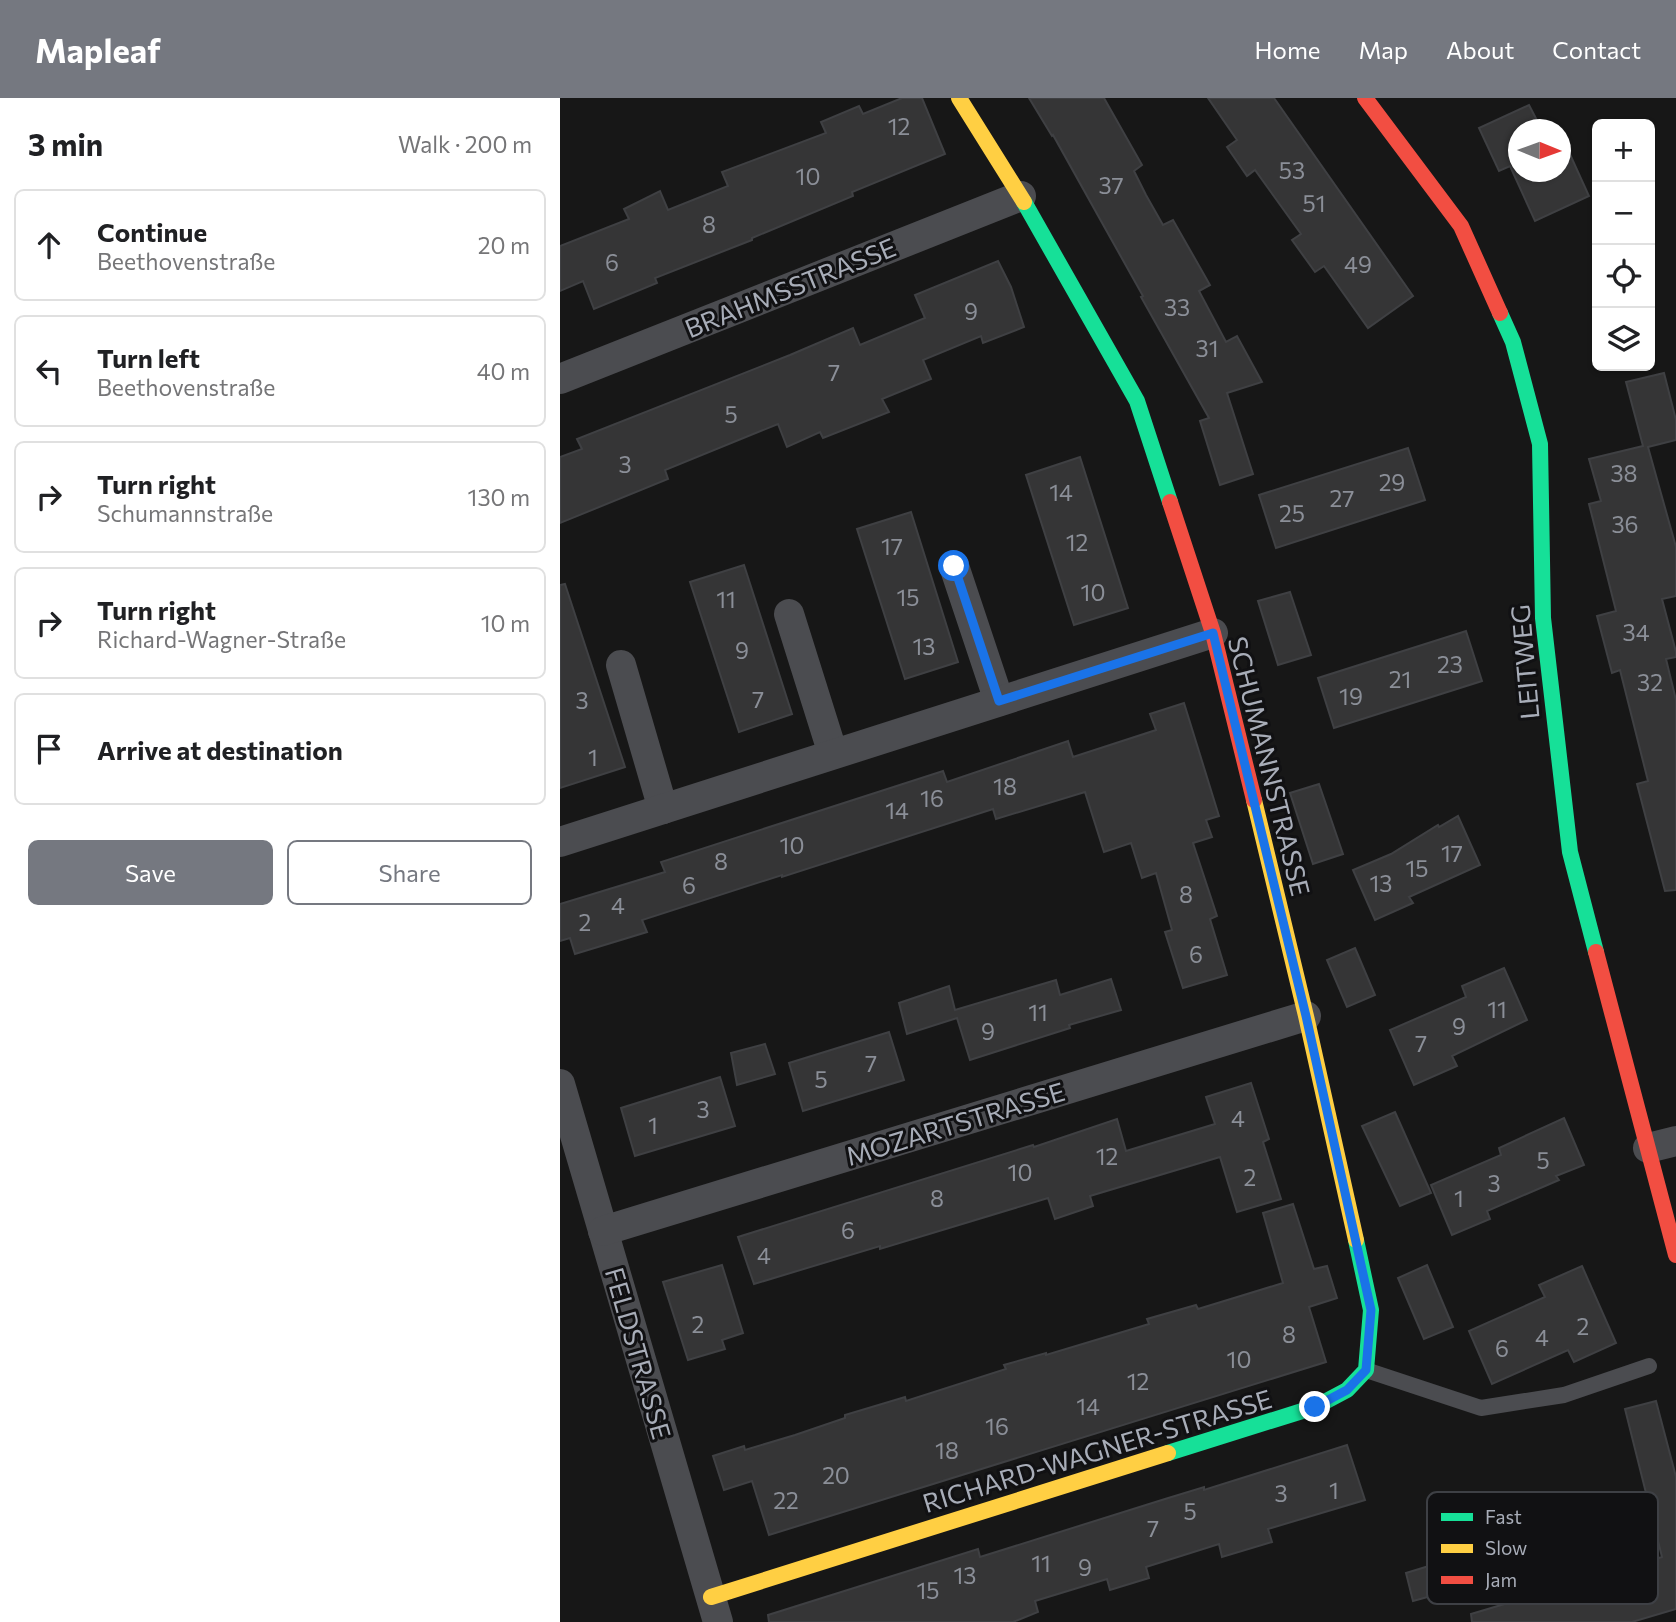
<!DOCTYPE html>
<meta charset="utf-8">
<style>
body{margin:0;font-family:Commissioner,sans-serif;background:#f2f2f2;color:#202124}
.controls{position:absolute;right:21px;top:21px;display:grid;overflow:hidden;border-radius:10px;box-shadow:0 2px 5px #0004}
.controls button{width:63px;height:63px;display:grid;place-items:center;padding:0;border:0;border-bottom:2px solid #e0e0e0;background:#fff;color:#202124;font:35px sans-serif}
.compass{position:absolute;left:948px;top:21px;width:63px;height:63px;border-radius:50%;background:#fff;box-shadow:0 2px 5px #0004;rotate:91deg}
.stop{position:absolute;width:21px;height:21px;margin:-16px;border:5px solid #1a73e8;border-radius:50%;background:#fff}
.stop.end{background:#1a73e8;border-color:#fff;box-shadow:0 2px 7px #0008}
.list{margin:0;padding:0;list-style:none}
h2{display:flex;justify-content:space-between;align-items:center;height:91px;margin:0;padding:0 28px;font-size:30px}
h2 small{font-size:23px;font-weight:400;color:#757577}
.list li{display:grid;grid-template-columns:46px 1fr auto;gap:21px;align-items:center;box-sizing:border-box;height:112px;margin:0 14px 14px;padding:0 14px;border:2px solid #e0e0e0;border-radius:10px}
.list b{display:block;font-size:26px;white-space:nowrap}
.list p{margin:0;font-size:23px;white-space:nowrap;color:#757577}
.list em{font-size:23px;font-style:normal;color:#757577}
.actions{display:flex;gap:14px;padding:21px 28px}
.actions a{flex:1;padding:16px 0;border:2px solid #757880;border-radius:10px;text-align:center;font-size:24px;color:#757880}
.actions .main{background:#757880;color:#fff}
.icon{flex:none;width:38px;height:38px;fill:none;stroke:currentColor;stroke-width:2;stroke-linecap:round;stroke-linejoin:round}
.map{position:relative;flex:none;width:1116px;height:1524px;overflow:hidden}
header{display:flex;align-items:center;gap:42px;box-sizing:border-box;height:98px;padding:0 35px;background:#757880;color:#fff}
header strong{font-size:33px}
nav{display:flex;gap:38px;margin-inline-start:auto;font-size:24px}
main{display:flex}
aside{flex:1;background:#fff}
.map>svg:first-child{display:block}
.building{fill:#353536;stroke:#3f4043;stroke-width:2}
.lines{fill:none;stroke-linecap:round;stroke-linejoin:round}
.lane{stroke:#4b4c50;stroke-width:16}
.street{stroke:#4b4c50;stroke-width:30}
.fast{stroke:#16e098;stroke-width:16}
.slow{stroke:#ffcf43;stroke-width:16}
.jam{stroke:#f24e42;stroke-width:16}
.route{stroke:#1a73e8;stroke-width:9}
.labels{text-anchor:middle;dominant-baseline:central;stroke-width:6;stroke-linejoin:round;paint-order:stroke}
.number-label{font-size:23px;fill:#8b8f98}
.street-label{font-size:26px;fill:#a8adb8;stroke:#111113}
.key{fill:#111113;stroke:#3e4045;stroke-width:2}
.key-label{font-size:19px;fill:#a8adb8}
</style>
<header>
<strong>Mapleaf</strong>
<nav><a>Home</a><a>Map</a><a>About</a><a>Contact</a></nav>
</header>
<main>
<aside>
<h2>3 min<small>Walk · 200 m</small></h2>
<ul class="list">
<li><svg class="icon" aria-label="ahead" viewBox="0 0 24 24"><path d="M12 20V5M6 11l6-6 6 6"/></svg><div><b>Continue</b><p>Beethovenstraße</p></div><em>20 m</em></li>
<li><svg class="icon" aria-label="left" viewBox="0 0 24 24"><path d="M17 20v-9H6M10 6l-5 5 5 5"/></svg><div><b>Turn left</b><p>Beethovenstraße</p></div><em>40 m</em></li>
<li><svg class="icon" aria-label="right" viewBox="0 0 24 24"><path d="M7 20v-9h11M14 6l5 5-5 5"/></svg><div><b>Turn right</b><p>Schumannstraße</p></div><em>130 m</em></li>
<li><svg class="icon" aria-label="right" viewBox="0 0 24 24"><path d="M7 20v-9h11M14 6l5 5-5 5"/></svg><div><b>Turn right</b><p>Richard-Wagner-Straße</p></div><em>10 m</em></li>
<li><svg class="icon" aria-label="arrive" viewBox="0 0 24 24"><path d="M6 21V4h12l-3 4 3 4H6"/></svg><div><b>Arrive at destination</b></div></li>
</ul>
<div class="actions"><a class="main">Save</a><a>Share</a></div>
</aside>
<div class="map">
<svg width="1116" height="1524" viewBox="0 0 1116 1524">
<rect width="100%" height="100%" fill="#171717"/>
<!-- building -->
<g class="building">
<path d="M342 0H362L385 56 292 94 293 98 192 140V142L95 180 97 185 34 211 23 183 0 193V148L69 121 64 111 100 93 108 112 168 88 162 74 266 35 261 24 299 8 303 16Z"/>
<path d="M469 0H544L582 67 574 73 586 97 603 127 613 122 650 187 639 193 666 244 677 238 702 284 667 295 693 376 660 387 640 323 649 320 581 199 583 198 541 123 493 37 492 38Z"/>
<path d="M648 0H714L853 198 808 230 764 168 755 174 732 142 741 136 695 72 687 78 678 65 667 49 677 42Z"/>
<path d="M969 7 982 32H958V74H1000V45L1004 43 1029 98 975 123 950 68 939 73 919 30Z"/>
<path d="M438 163 451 189 464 229 423 245 421 238 363 262 371 281 322 301 329 314 263 340 260 334 227 349 218 326 105 372 108 381 0 425V359L22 351 17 341 230 257 293 230 300 247 365 220 355 197Z"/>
<path d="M1104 275 1116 322V342L1088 349 1116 449V498L1102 501 1116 554V559L1106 561 1116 602V792L1105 793 1077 686 1088 683 1060 572 1052 575 1037 518 1056 513 1029 406 1041 403 1029 361 1083 348 1066 284Z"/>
<path d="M848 350 865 402 716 450 699 397Z"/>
<path d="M520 359 568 510 514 527 466 377Z"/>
<path d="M351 414 398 564 345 581 297 431Z"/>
<path d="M184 467 232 616 179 634 130 484Z"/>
<path d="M5 486 65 669 0 690V487Z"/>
<path d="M730 494 751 557 718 567 698 503Z"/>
<path d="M906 533 922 583 774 630 758 580Z"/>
<path d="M624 605 659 718 646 722 652 739 633 745 657 818 650 821 667 877 623 890 605 834 612 832 596 775 582 780 571 745 544 754 525 694 436 721 433 711 222 779V777L82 822 87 834 15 856 10 840 0 843V806L105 774 101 764 383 673 387 684 508 643 513 659 596 632 590 616Z"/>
<path d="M759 686 783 756 753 766 730 695Z"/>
<path d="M898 718 920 767 849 799 853 805 815 822 793 772 831 756 878 727 879 729Z"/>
<path d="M795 850 815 897 787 909 767 862Z"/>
<path d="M944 870 967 922 892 958 897 968 854 987 830 932 906 899 902 888Z"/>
<path d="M551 881 561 912 509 927 510 930 410 962 397 920 347 936 339 905 389 888 395 912 496 882 500 897Z"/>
<path d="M329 934 344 982 243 1013 229 965Z"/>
<path d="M205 946 215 976 177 987 171 955Z"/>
<path d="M160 979 175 1028 75 1058 61 1010Z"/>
<path d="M691 985 709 1041 703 1044 721 1101 677 1114 660 1059 530 1098 533 1108 495 1121 488 1100 320 1151V1148L194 1186 178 1139 473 1047 474 1049 557 1021 566 1053 655 1026 646 999Z"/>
<path d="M835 1014 871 1095 840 1108 802 1028Z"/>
<path d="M1004 1020 1024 1067 996 1078 999 1082 927 1113 930 1121 892 1137 871 1087 941 1057 939 1050Z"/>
<path d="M733 1106 754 1171 767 1168 777 1200 749 1209 766 1264 209 1437 192 1383 164 1392 153 1358 184 1348 185 1352 235 1337 285 1320V1317L345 1299 346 1303 446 1271 444 1267 486 1255V1257L589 1226 587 1221 636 1207 638 1211 723 1185 703 1115Z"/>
<path d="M162 1167 183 1235 162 1242 165 1251 128 1262 103 1184Z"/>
<path d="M867 1167 893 1229 864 1241 838 1180Z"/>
<path d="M1022 1168 1056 1245 1014 1264 1008 1252 932 1286 909 1233 985 1199 979 1187Z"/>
<path d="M1096 1303 1116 1379V1511L1072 1524H912L911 1516 1102 1459 1065 1311Z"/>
<path d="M787 1347 805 1402 708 1431 712 1444 662 1459 659 1446 586 1469 589 1480 550 1492 547 1481 475 1503 478 1514 453 1524H209L208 1517 418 1451 420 1459 605 1401 644 1389V1392Z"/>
<path d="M895 1460 904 1489 853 1503 846 1475Z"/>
</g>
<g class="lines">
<!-- lane -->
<path class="lane" d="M806 1272 921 1310 1004 1297 1089 1268"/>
<!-- street -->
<g class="street">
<path d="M0 281 461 98"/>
<path d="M394 468 439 603"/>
<path d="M229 516 273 656"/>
<path d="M61 567 103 711"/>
<path d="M0 744 653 535"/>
<path d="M0 986 158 1524"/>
<path d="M1088 1050 1116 1043"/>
<path d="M43 1133 746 918"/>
</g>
<!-- fast -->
<g class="fast">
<path d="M464 104 577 303 610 404"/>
<path d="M940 215 953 244 980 346 983 520 1010 754 1036 854"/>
<path d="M608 1355 755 1309 787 1292 806 1272 811 1212 796 1142"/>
</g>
<!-- slow -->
<g class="slow">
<path d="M399 0 464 104"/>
<path d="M694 702 746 918 796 1142"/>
<path d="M151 1499 608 1355"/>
</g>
<!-- jam -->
<g class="jam">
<path d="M805 0 901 128 940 215"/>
<path d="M610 404 653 535 694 702"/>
<path d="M1036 854 1116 1157"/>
</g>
</g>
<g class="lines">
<!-- route -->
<path class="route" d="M394 468 439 603 653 535 746 918 811 1212 806 1272 787 1292 755 1309"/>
</g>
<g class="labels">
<!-- number labels -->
<g class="number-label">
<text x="339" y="28">12</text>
<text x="732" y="72">53</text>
<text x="248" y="78">10</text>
<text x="551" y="87">37</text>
<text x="754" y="105">51</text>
<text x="149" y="126">8</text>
<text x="52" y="164">6</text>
<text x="798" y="166">49</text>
<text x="617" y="209">33</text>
<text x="411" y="213">9</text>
<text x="647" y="250">31</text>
<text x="274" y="274">7</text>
<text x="171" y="316">5</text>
<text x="65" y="366">3</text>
<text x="1064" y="375">38</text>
<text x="832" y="384">29</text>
<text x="501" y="394">14</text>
<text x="782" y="400">27</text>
<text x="732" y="415">25</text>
<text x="1065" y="426">36</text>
<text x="517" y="444">12</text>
<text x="332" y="448">17</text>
<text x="533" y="494">10</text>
<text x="348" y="499">15</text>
<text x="166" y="501">11</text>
<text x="1076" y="534">34</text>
<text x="364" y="548">13</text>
<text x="182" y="552">9</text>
<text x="890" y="566">23</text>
<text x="840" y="581">21</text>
<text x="1090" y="584">32</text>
<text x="791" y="598">19</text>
<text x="198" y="601">7</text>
<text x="22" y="602">3</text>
<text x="33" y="659">1</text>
<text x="445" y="688">18</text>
<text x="372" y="700">16</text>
<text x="337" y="712">14</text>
<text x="232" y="747">10</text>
<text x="892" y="755">17</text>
<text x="161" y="763">8</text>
<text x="857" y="770">15</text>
<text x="821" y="785">13</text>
<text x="129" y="787">6</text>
<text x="626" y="796">8</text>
<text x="58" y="807">4</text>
<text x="25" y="824">2</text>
<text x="636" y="856">6</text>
<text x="937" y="911">11</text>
<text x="478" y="914">11</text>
<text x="899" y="928">9</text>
<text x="428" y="933">9</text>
<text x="861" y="945">7</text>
<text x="311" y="965">7</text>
<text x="261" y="981">5</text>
<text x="143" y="1011">3</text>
<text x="678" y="1020">4</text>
<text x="93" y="1027">1</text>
<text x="547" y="1058">12</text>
<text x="983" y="1062">5</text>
<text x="460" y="1074">10</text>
<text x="690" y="1079">2</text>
<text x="934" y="1085">3</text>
<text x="377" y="1100">8</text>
<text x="899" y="1100">1</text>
<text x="288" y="1132">6</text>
<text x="204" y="1157">4</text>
<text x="138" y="1226">2</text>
<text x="1023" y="1228">2</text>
<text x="729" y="1236">8</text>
<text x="982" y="1239">4</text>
<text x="942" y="1250">6</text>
<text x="679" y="1261">10</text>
<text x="578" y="1283">12</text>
<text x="528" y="1308">14</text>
<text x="437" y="1328">16</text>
<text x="387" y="1352">18</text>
<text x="276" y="1377">20</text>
<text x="774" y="1392">1</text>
<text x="721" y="1395">3</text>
<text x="226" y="1402">22</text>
<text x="630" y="1413">5</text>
<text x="593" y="1430">7</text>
<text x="481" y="1465">11</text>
<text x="525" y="1469">9</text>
<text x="405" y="1477">13</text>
<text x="368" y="1492">15</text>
</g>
<!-- street labels -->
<g class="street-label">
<text transform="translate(230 189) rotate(-22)">BRAHMSSTRASSE</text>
<text transform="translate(964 564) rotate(-95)">LEITWEG</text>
<text transform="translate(710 668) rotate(76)">SCHUMANNSTRASSE</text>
<text transform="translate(395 1025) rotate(-17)">MOZARTSTRASSE</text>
<text transform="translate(79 1255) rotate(74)">FELDSTRASSE</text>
<text transform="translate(537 1352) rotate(-17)">RICHARD-WAGNER-STRASSE</text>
</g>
</g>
<!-- legend -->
<rect x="867" y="1394" width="231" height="112" rx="10" class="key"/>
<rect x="881" y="1415" width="32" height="8" fill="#16e098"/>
<rect x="881" y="1446" width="32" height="9" fill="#ffcf43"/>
<rect x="881" y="1478" width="32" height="8" fill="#f24e42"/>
<g class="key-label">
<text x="925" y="1426">Fast</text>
<text x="925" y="1457">Slow</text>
<text x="925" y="1489">Jam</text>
</g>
</svg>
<div class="controls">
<button>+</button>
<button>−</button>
<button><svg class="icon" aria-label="locate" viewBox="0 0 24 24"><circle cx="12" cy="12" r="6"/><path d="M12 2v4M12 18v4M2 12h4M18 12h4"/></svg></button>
<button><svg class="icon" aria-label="layers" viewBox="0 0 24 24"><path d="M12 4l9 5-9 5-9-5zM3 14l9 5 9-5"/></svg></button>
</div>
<svg class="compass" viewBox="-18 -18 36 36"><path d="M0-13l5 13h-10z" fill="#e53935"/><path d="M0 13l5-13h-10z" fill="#757577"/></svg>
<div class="stop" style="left:394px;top:468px"></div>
<div class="stop end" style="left:755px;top:1309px"></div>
</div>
</main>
